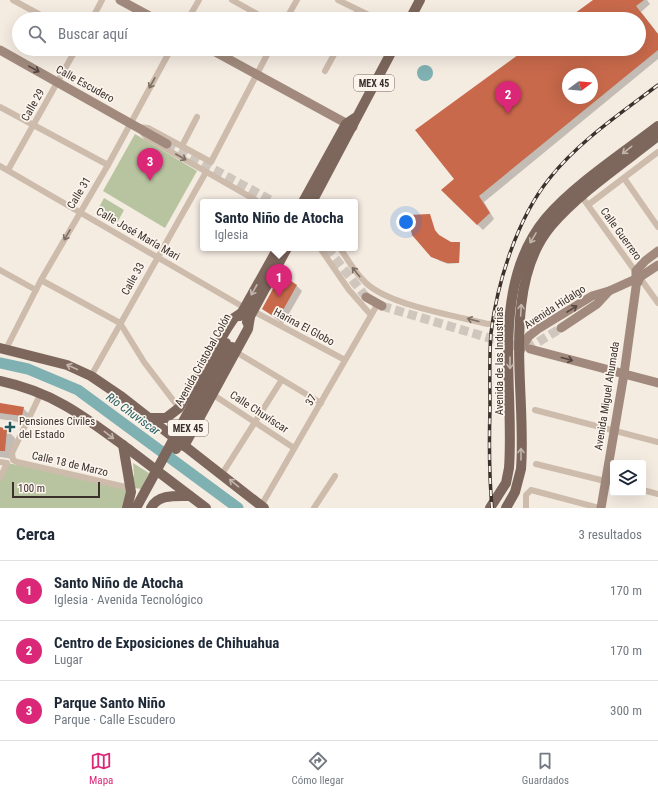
<!DOCTYPE html>
<html lang="es">
<meta charset="utf-8">
<style>
body{margin:0;font-family:"Roboto Condensed",sans-serif;background:#f6f6f7;color:#1f2937}
.controls{position:absolute;right:12px;bottom:12px;display:grid;overflow:hidden;border-radius:4px;box-shadow:0 4px 16px #0002}
.controls button{width:36px;height:36px;display:grid;place-items:center;padding:0;border:0;border-bottom:1px solid #e0e1e3;background:#fff;color:#1f2937;font:20px sans-serif}
.compass{position:absolute;left:562px;top:68px;width:36px;height:36px;border-radius:50%;background:#fff;box-shadow:0 4px 16px #0002;rotate:74deg}
.scale{position:absolute;left:12px;bottom:10px;width:88px;box-sizing:border-box;padding-left:4px;border:2px solid #3b302b;border-top:0;font-size:11px;line-height:14px;white-space:nowrap;color:#3b302b;-webkit-text-stroke:3px #fbf5ee;paint-order:stroke}
.you{position:absolute;left:406px;top:222px;width:14px;height:14px;margin:-10px;border:3px solid #fff;border-radius:50%;background:#1a73e8;box-shadow:0 0 0 6px #1a73e833}
.badge{display:grid;place-items:center;width:26px;height:26px;border-radius:50%;background:#db2777;color:#fff;font-size:13px;font-weight:700}
.pin{position:absolute;translate:-50% -33px;filter:drop-shadow(0 1px 2px #0008)}
.pin::after{content:'';position:absolute;top:21px;width:14px;height:12px;background:inherit;clip-path:polygon(0 0,100% 0,50% 100%)}
.popup{position:absolute;left:200px;top:199px;width:158px;height:52px;box-sizing:border-box;display:grid;place-content:center;border-radius:4px;background:#fff;filter:drop-shadow(0 1px 3px #0005);font-size:13px;white-space:nowrap;color:#747a83}
.popup b{font-size:15px;color:#1f2937}
.popup::after{content:'';position:absolute;left:50%;top:100%;margin-left:-8px;border:8px solid transparent;border-top-color:#fff}
.list{margin:0;padding:0;list-style:none}
h2{display:flex;justify-content:space-between;align-items:center;height:52px;margin:0;padding:0 16px;font-size:17px}
h2 small{font-size:13px;font-weight:400;color:#747a83}
.list li{display:grid;grid-template-columns:26px 1fr auto;gap:12px;align-items:center;box-sizing:border-box;height:60px;padding:0 16px;border-top:1px solid #e0e1e3}
.list b{display:block;font-size:15px;white-space:nowrap}
.list p{margin:0;font-size:13px;white-space:nowrap;color:#747a83}
.list em{font-size:13px;font-style:normal;color:#747a83}
.icon{flex:none;width:22px;height:22px;fill:none;stroke:currentColor;stroke-width:2;stroke-linecap:round;stroke-linejoin:round}
.map{position:relative;flex:none;width:658px;height:508px;overflow:hidden}
.search{position:absolute;background:#fff;box-shadow:0 4px 16px #0002;left:12px;right:12px;top:12px;height:44px;display:flex;align-items:center;gap:10px;box-sizing:border-box;padding:0 14px;border-radius:22px;color:#747a83;font-size:15px}
.sheet{height:232px;background:#fff}
nav{display:flex;justify-content:space-around;align-items:center;box-sizing:border-box;height:56px;border-top:1px solid #e0e1e3;background:#fff;font-size:11px;color:#747a83}
nav a{display:grid;justify-items:center;gap:2px}
nav .on{color:#db2777}
.map>svg:first-child{display:block}
.green{fill:#b8c4a0}
.water{fill:#7fb0b2}
.shadow{fill:#0003;fill-rule:evenodd}
.lines{fill:none;stroke-linecap:round;stroke-linejoin:round}
.river{stroke:#7fb0b2;stroke-width:11}
.building{fill:#c8694b;fill-rule:evenodd}
.secondary-tunnel{stroke:#cfc6bd;stroke-width:9;stroke-dasharray:9 4.5;stroke-linecap:butt}
.street{stroke:#cdbbac;stroke-width:6}
.secondary{stroke:#a18a7d;stroke-width:9}
.primary{stroke:#7d675c;stroke-width:10}
.rail-casing{stroke:#3b302b;stroke-width:3.5}
.rail{stroke:#fbf5ee;stroke-width:2;stroke-dasharray:6;stroke-linecap:butt}
.primary-bridge{stroke:#7d675c;stroke-width:10}
.oneway{stroke:#544640}
.oneway2{stroke:#7d6f65}
.oneway3{stroke:#c2b5ac}
.poi-dot{fill:#1f5a5e;stroke:#fbf5ee;stroke-width:1.5}
.labels{text-anchor:middle;dominant-baseline:central;stroke-width:3.5;stroke-linejoin:round;paint-order:stroke}
.shield{fill:#fbf5ee;stroke:#756b66;stroke-width:1}
.shield-label{font-size:10px;font-weight:bold;fill:#3b302b}
.street-label{font-size:11px;fill:#3b302b;stroke:#fbf5ee}
.poi-label{font-size:11px;fill:#3b302b;stroke:#fbf5ee;text-anchor:start}
.water-label{font-size:12px;font-style:italic;fill:#1f5a5e;stroke:#fbf5ee}
</style>
<div class="map">
<svg width="658" height="508" viewBox="0 0 658 508">
<rect width="100%" height="100%" fill="#f4ebe1"/>
<!-- green -->
<g class="green">
<path d="M135 134 197 171 165 228 103 191Z"/>
<path d="M104 198 124 210 117 223 97 211Z"/>
<path d="M7 463 126 486 128 508H0V478Z"/>
<path d="M133 463 149 473 141 489 135 488 132 480 134 475Z"/>
</g>
<!-- water -->
<circle class="water" cx="425" cy="73" r="8"/>
<!-- shadow -->
<g class="shadow">
<path d="M594 0H647L650 4 641 12 658 34V59L484 202 494 219 483 230 442 190 456 179 527 49H639V19H568ZM568 74H592V98H568Z"/>
<path d="M435 232 451 243 460 244 459 263 448 264 440 261 426 251 413 235Z"/>
<path d="M296 285 302 291 283 324 263 309Z"/>
<path d="M0 404 23 408 31 416 30 424 0 419Z"/>
<path d="M0 428 7 430 15 438 13 459 0 457Z"/>
</g>
<g class="lines">
<!-- river -->
<path class="river" d="M0 363 28 369 78 390 238 508"/>
</g>
<!-- building -->
<g class="building">
<path d="M593 0H644L636 6 658 34V50L479 196 490 213 477 225 441 190 454 179 415 130 526 49H639V19H567ZM568 74H592V98H568Z"/>
<path d="M430 214 435 230 439 235 451 242H460L459 263H447L431 257 412 235 408 215Z"/>
<path d="M281 274 297 285 278 319 262 309Z"/>
<path d="M0 403 24 407 22 416 0 413Z"/>
<path d="M0 427 7 429 5 451H0Z"/>
</g>
<g class="lines">
<!-- secondary-tunnel -->
<g class="secondary-tunnel">
<path d="M167 144 274 202"/>
<path d="M327 248 366 297"/>
<path d="M382 306 526 349"/>
<path d="M527 349 561 328"/>
</g>
<!-- street -->
<g class="street">
<path d="M13 0 48 19"/>
<path d="M232 0 266 19"/>
<path d="M338 0 377 19"/>
<path d="M92 19 102 0"/>
<path d="M188 19 199 0"/>
<path d="M286 19 297 0"/>
<path d="M353 19 358 11"/>
<path d="M325 71 337 49"/>
<path d="M0 107 108 165"/>
<path d="M182 146 197 117"/>
<path d="M0 166 245 308"/>
<path d="M8 170 76 49"/>
<path d="M624 178 658 227"/>
<path d="M582 197 658 303"/>
<path d="M259 202 147 138 138 127 148 128 211 162 270 49"/>
<path d="M588 205 658 152"/>
<path d="M320 248 349 290 371 315"/>
<path d="M340 248C348 260 355 273 366 283 389 305 455 316 488 324L497 323 510 315"/>
<path d="M0 270 36 290"/>
<path d="M41 280 120 323 144 362 179 408"/>
<path d="M253 311 345 360"/>
<path d="M6 349 41 280 108 165 171 49"/>
<path d="M236 352 321 403"/>
<path d="M91 376 206 172"/>
<path d="M41 393 12 453 13 460 17 462 130 488"/>
<path d="M212 394 294 448"/>
<path d="M535 410 658 442"/>
<path d="M0 462 7 463 0 478"/>
<path d="M536 464 613 483"/>
<path d="M222 474 281 381"/>
<path d="M643 490 658 494"/>
<path d="M261 506 377 305"/>
<path d="M314 508 335 476"/>
<path d="M526 508V495L531 490 599 508"/>
</g>
<!-- secondary -->
<g class="secondary">
<path d="M120 0 155 19"/>
<path d="M210 49 353 127"/>
<path d="M0 50 167 144"/>
<path d="M638 282 640 277 658 265"/>
<path d="M366 297 382 306"/>
<path d="M561 328 597 304 609 291"/>
<path d="M530 349 658 383"/>
<path d="M520 350 529 336 538 329 592 296 609 291 640 277"/>
<path d="M601 508 624 374 636 287V271L645 261 658 251"/>
</g>
<!-- primary -->
<g class="primary">
<path d="M410 19 420 0"/>
<path d="M303 202 346 124 355 118"/>
<path d="M312 202 393 49"/>
<path d="M240 316 278 248"/>
<path d="M247 322 287 248"/>
<path d="M0 348 67 365 91 376 122 397 264 508"/>
<path d="M0 381C56 393 86 418 131 451 156 470 181 489 206 508"/>
<path d="M149 418H166L179 408 228 327 234 318 243 312"/>
<path d="M123 445 131 492 127 508"/>
<path d="M184 446 248 329 250 317"/>
<path d="M151 508C158 494 176 496 190 496"/>
<path d="M490 508 506 483 509 468C515 387 489 286 546 218 574 185 623 153 658 126"/>
<path d="M506 508 515 492 521 469C527 395 500 287 551 226 579 193 624 163 658 136"/>
</g>
<defs>
<path id="rail" d="M492 508C489 475 489 442 490 408 490 384 489 358 491 333 497 283 517 219 549 179 578 142 621 113 658 85"/>
</defs>
<!-- rail casing -->
<use href="#rail" class="rail-casing"/>
<!-- rail -->
<use href="#rail" class="rail"/>
<!-- primary-bridge -->
<g class="primary-bridge">
<path d="M176 449 232 347"/>
<path d="M136 508 226 343"/>
</g>
</g>
<!-- one-way arrows -->
<defs><path id="oneway-shaft" d="M-6 0H5M1.5-3L5.5 0L1.5 3" fill="none" stroke-width="1.6" stroke-linecap="round" stroke-linejoin="round"/></defs>
<g class="oneway">
<use href="#oneway-shaft" transform="translate(34 69) rotate(29)"/>
<use href="#oneway-shaft" transform="translate(572 309) rotate(-32)"/>
<use href="#oneway-shaft" transform="translate(567 359) rotate(15)"/>
</g>
<g class="oneway2">
<use href="#oneway-shaft" transform="translate(152 83) rotate(119)"/>
<use href="#oneway-shaft" transform="translate(181 157) rotate(30)"/>
<use href="#oneway-shaft" transform="translate(67 235) rotate(120)"/>
<use href="#oneway-shaft" transform="translate(356 272) rotate(-129)"/>
<use href="#oneway-shaft" transform="translate(473 320) rotate(-165)"/>
</g>
<g class="oneway3">
<use href="#oneway-shaft" transform="translate(627 150) rotate(142)"/>
<use href="#oneway-shaft" transform="translate(533 238) rotate(121)"/>
<use href="#oneway-shaft" transform="translate(254 290) rotate(119)"/>
<use href="#oneway-shaft" transform="translate(521 310) rotate(-87)"/>
<use href="#oneway-shaft" transform="translate(510 363) rotate(90)"/>
<use href="#oneway-shaft" transform="translate(72 367) rotate(-156)"/>
<use href="#oneway-shaft" transform="translate(109 435) rotate(38)"/>
<use href="#oneway-shaft" transform="translate(521 454) rotate(-90)"/>
<use href="#oneway-shaft" transform="translate(234 483) rotate(-141)"/>
</g>
<!-- markers -->
<path class="poi-dot" d="M8 421h4v4h4v4h-4v4h-4v-4h-4v-4h4z"/>
<g class="labels">
<!-- shield labels -->
<g class="shield">
<rect x="354" y="75" width="40" height="16" rx="3"/>
<rect x="168" y="420" width="40" height="16" rx="3"/>
</g>
<g class="shield-label">
<text x="374" y="83">MEX 45</text>
<text x="188" y="428">MEX 45</text>
</g>
<!-- street labels -->
<g class="street-label">
<text transform="translate(85 84) rotate(29)">Calle Escudero</text>
<text transform="translate(33 105) rotate(-60)">Calle 29</text>
<text transform="translate(79 193) rotate(-59)">Calle 31</text>
<text transform="translate(138 234) rotate(30)">Calle José María Mari</text>
<text transform="translate(621 234) rotate(54)">Calle Guerrero</text>
<text transform="translate(133 279) rotate(-61)">Calle 33</text>
<text transform="translate(555 307) rotate(-33)">Avenida Hidalgo</text>
<text transform="translate(304 327) rotate(28)">Harina El Globo</text>
<text transform="translate(203 360) rotate(-61)">Avenida Cristobal Colón</text>
<text transform="translate(499 361) rotate(-90)">Avenida de las Industrias</text>
<text transform="translate(607 396) rotate(-81)">Avenida Miguel Ahumada</text>
<text transform="translate(311 400) rotate(-59)">37</text>
<text transform="translate(259 412) rotate(33)">Calle Chuvíscar</text>
<text transform="translate(70 464) rotate(13)">Calle 18 de Marzo</text>
</g>
<!-- poi labels -->
<g class="poi-label">
<text x="19" y="421">Pensiones Civiles<tspan x="19" dy="13">del Estado</tspan></text>
</g>
<!-- water labels -->
<g class="water-label">
<text transform="translate(133 414) rotate(36)">Rio Chuviscar</text>
</g>
</g>
</svg>
<div class="controls">
<button><svg class="icon" aria-label="layers" viewBox="0 0 24 24"><path d="M12 4l9 5-9 5-9-5zM3 14l9 5 9-5"/></svg></button>
</div>
<svg class="compass" viewBox="-18 -18 36 36"><path d="M0-13l5 13h-10z" fill="#e53935"/><path d="M0 13l5-13h-10z" fill="#747a83"/></svg>
<div class="scale">100 m</div>
<div class="you"></div>
<div class="pin badge" style="left:279px;top:297px">1</div>
<div class="popup"><b>Santo Niño de Atocha</b>Iglesia</div>
<div class="pin badge" style="left:508px;top:114px">2</div>
<div class="pin badge" style="left:150px;top:181px">3</div>
<div class="search"><svg class="icon" aria-label="search" viewBox="0 0 24 24"><circle cx="10" cy="10" r="6"/><path d="M15 15l6 6"/></svg>Buscar aquí</div>
</div>
<section class="sheet">
<h2>Cerca<small>3 resultados</small></h2>
<ul class="list">
<li><span class="badge">1</span><div><b>Santo Niño de Atocha</b><p>Iglesia · Avenida Tecnológico</p></div><em>170 m</em></li>
<li><span class="badge">2</span><div><b>Centro de Exposiciones de Chihuahua</b><p>Lugar</p></div><em>170 m</em></li>
<li><span class="badge">3</span><div><b>Parque Santo Niño</b><p>Parque · Calle Escudero</p></div><em>300 m</em></li>
</ul>
</section>
<nav>
<a class="on"><svg class="icon" aria-label="map" viewBox="0 0 24 24"><path d="M3 6l6-2 6 2 6-2v14l-6 2-6-2-6 2zM9 4v14M15 6v14"/></svg>Mapa</a>
<a><svg class="icon" aria-label="directions" viewBox="0 0 24 24"><path d="M12 3l9 9-9 9-9-9zM9 14v-3h6M13 9l2 2-2 2"/></svg>Cómo llegar</a>
<a><svg class="icon" aria-label="saved" viewBox="0 0 24 24"><path d="M7 4h10v16l-5-4-5 4z"/></svg>Guardados</a>
</nav>
